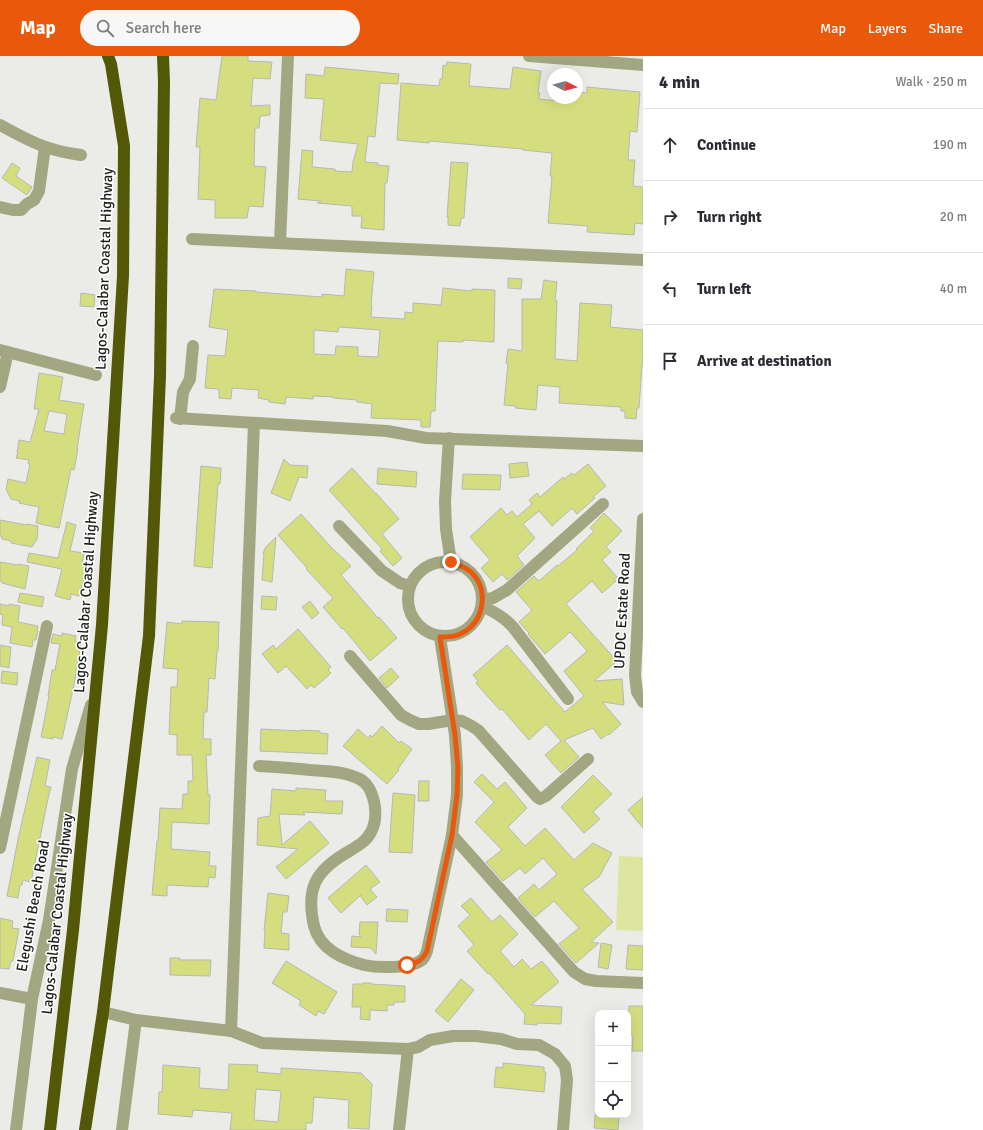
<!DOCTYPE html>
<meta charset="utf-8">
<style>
body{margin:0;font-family:Signika,sans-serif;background:#f7f7f7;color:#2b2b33}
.controls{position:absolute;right:12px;bottom:12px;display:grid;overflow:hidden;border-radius:8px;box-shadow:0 4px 16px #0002}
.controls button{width:36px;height:36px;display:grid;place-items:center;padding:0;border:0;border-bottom:1px solid #e1e1e2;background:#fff;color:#2b2b33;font:20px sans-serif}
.compass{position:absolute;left:547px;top:12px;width:36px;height:36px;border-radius:50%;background:#fff;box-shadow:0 4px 16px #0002;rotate:96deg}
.stop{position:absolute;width:12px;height:12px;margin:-9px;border:3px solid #ea580c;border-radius:50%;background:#fff}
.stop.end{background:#ea580c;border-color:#fff;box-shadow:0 1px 4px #0008}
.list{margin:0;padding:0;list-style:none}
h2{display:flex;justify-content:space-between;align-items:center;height:52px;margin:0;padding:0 16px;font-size:17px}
h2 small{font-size:13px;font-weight:400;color:#7c7c81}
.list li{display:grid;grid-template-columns:26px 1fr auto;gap:12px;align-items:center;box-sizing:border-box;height:72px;padding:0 16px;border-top:1px solid #e1e1e2}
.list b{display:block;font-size:15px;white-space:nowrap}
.list em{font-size:13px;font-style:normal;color:#7c7c81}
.icon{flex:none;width:22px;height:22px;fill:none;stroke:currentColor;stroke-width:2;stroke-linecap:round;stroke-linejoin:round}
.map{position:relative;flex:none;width:643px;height:1074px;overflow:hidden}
header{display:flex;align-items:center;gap:24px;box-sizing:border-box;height:56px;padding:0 20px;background:#ea580c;color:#fff}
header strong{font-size:19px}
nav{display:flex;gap:22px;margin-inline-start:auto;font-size:14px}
.search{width:280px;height:36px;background:#f7f7f7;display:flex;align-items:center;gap:10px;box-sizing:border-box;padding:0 14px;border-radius:22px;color:#7c7c81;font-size:15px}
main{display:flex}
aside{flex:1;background:#fff}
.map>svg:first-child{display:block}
.green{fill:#dee59e}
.building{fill:#d5de7f;stroke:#b7b8b3;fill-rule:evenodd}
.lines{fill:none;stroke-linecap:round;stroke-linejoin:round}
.minor{stroke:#a3a781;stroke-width:12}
.highway{stroke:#535807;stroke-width:12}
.route{stroke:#ea580c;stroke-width:5}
.labels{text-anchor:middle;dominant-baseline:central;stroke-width:3;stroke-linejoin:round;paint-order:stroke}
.street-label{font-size:15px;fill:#1d1e1c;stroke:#fff}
</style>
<header>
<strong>Map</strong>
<div class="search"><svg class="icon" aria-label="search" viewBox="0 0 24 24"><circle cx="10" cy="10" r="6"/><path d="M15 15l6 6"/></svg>Search here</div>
<nav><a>Map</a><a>Layers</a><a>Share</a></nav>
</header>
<main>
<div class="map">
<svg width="643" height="1074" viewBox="0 0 643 1074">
<rect width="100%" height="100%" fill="#ebece7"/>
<!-- green -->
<path class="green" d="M619 800 643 801V875L616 874Z"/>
<!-- building -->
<g class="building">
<path d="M222 0H248V5L272 6 270 23 253 22 251 50 270 49V59L260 60 259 72H255L254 110 266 111 263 151 249 150 247 162H215V144L198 143 200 91H196L200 42 216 44Z"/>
<path d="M447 6 471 8 469 30 510 33 513 11 541 15 538 37H540L539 43 560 45V42H577V36L587 37V31L640 36 637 76 630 75 628 104H635L633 130 643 131V168L635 167 634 179 587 176 588 170 548 167 552 120H550L552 97 523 94V93L429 85V87L397 84 401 27 439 30 440 23H442L443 9 446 10Z"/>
<path d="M325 11 399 18 398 28 380 27 375 81 368 80 365 106 378 107 377 109 389 110 387 127H385L384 174 361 172 362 160H352V150L317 147 321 145 298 143 302 94 313 95 312 111 335 113V115L352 116 353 106 358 88 320 84 324 43 305 42 306 18 324 20Z"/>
<path d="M451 106 468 107 464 162H461L460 170 448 169V161H447Z"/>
<path d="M12 107 20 112 16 120 32 131 27 139 2 122Z"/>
<path d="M346 213 374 216 371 250H372L371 261 405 263V256L413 257V247L441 249 443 232 472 235V233L495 234 494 286 463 284V286L438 285 435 355H431L430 371H421V364L371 362 372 348 357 346V344L333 342V341L313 340V343L286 341 285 348 269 346V344L258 342 259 334 232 332 231 343 219 342V333L205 332 208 299 225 300 228 274 209 271 214 233 256 235V236L322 241V238L344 240ZM339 271 380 274 378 301 358 300V291L336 290 335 299 314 298V274L338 276Z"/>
<path d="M508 222 522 223 521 233 508 232Z"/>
<path d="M544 224 557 226 555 244 557 245 555 303 577 305 580 247 612 249 610 271 643 274V296L639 352H637L636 363 625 362V355H621V351L559 347 560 331 538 329 536 354 515 352 516 350 504 349 508 307H506L508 293 522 295V243H541Z"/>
<path d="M81 237 95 239 94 251 80 250Z"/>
<path d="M39 317 63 321 59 344 84 348 77 393H78L74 414 71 413 59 472 36 467 39 451 19 447 20 445 11 443 6 433 8 423 26 427 30 408H28L29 404 16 402 18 396H17L19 384 30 386 39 353H34ZM49 355 67 358 64 378 44 375Z"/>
<path d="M284 403 290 409 308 410 307 422 299 421 290 445 271 437Z"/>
<path d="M527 406 529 420 510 422 509 408Z"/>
<path d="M588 408 606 430 593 441 595 442 577 458 572 452 552 470 539 455 523 468 535 482 517 500 524 509 507 524 502 518 493 526 481 512 490 504 470 481 501 452 507 459 512 455 517 461 532 448 529 444 537 437 540 441 563 421 564 423 572 417 574 419Z"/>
<path d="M201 410 221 412 220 428H218L212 512 194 510Z"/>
<path d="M352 412 376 438V437L399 463 382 478 402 502 393 510 380 495 382 493 329 434Z"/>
<path d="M378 412 417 416 416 431 377 428Z"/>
<path d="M463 418 501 419 500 434 462 433Z"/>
<path d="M604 457 622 475 606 491 611 496 602 504 617 521 614 523 616 525 602 537 592 525 566 548 617 605 594 625 622 623 624 649 602 646 621 668 609 679 608 678 601 683 593 672 564 684 579 701 561 717 545 699 561 685 546 668 529 684 502 653 500 654 480 632 476 627 478 625 473 619 507 589 565 656 584 640 564 615 587 595 570 576 545 598 528 578 529 577 519 566 532 554 516 536 534 520 539 525 557 509 558 510 577 494 576 493 594 475 590 472Z"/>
<path d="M301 458 330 490 351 510 341 519 378 562 379 561 397 582 370 605 343 572 342 573 323 551 333 542 306 513 307 512 278 479Z"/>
<path d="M0 464 27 469V468L38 470 37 483 32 491 11 487V485L2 483V480H0Z"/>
<path d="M67 466 76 469 70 495 84 497 82 508H88L79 540 71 538 70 544 55 540 62 513 27 506 29 497 58 502Z"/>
<path d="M276 481 272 526 262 524 264 498H263L265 492Z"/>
<path d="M0 506 18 509V508L29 510 25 533 2 527 3 526 0 525Z"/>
<path d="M20 537 44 541 42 551 18 546Z"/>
<path d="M262 540 277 541 276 554 261 553Z"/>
<path d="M310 545 319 557 312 563 302 551Z"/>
<path d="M0 548 9 550V548L20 550 18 566 38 570 37 575H38L36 584H33L32 591 10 587 12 571 2 569 3 559 0 558Z"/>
<path d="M182 565 219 566 218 595H217L215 623 209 622 207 656H204L203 683H211V699H206L208 739H210L209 768 172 766 171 793 210 796 209 810H216L215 822 209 821 208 831 167 829V840L152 839 157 785H158L160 752 182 753 183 738H188V725H193L192 699H177V679L169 678 171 631H177L178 613 163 612 167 566 182 568Z"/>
<path d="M298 573 331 611 328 614 331 617 314 632 311 629 307 633 286 610 278 617 262 598 273 589 276 593Z"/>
<path d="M62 577 76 580 75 585 81 587 74 629 62 683 53 681V683L41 681 49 640H48L52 614H55L60 588 51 587 53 578 62 580Z"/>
<path d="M0 589 11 591 9 612 0 610Z"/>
<path d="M391 612 399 621 387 632 379 622Z"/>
<path d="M2 615 18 617 17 629 1 627Z"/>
<path d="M382 670 399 687 401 685 412 693 398 713 399 714 387 728 343 690 358 673 368 682 370 679 372 681Z"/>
<path d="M261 673 301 675V674L320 675V677L328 678 327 698 260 695Z"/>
<path d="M37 701 50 704 45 730 51 731 49 738 31 826 23 824 22 829H20L18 842 7 840 18 783Z"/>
<path d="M482 718 497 733 505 726 527 752 508 771 525 790 545 772 574 804 593 787 612 797 599 821 582 833 613 866 591 886 599 887 576 907 559 888 579 872 554 845 535 861 518 842 534 828 539 834 557 818 543 802 525 818 520 812 503 825 486 806 502 794 475 766 494 746 474 726Z"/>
<path d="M593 719 612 738 593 756 600 763 584 777 561 751Z"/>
<path d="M419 725H429V745H418Z"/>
<path d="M296 732 326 734 325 745H343L342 758 303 756 305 759 279 758 282 789 310 765 329 787 286 823 276 811 298 793 257 789 258 762 270 760 272 733 296 735Z"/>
<path d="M393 737 415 739 412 797 389 796Z"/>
<path d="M643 741V772L628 754Z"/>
<path d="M366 809 380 826 370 833 377 841 367 849 361 841V839L341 857 328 842Z"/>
<path d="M268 837 289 840 287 856H283L281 877 289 878V894L264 892 265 874H264Z"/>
<path d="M471 842 492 866 500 859 518 878 500 895 514 911 522 903 531 913 542 905 559 926 531 949 562 951 561 968 537 967V969L524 968 525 958 489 917 488 918 467 895 474 889 458 870 470 859 461 850Z"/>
<path d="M387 853 408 854 407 866 386 865Z"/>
<path d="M0 862 13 865 12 872 19 873 13 905H11L9 913 0 912Z"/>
<path d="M360 866H378L376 898 371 892 351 891 352 880 361 881 359 878Z"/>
<path d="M601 887 612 889 608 913 598 911Z"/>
<path d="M628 889 643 890V914L626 913Z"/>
<path d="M170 902H180V904H211L210 920 170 919Z"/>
<path d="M286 905 337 936 324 958 318 955 316 960 299 949 301 945 272 927Z"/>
<path d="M461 923 474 934 448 966 435 955Z"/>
<path d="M363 927H371V928L405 930V946H394V949H387V955L370 954V964L360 963 361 951H352L353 928H363Z"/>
<path d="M629 950H643V995H632L633 979 628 978Z"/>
<path d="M503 1007 544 1011V1016H546L544 1036 494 1031 496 1011 503 1012Z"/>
<path d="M229 1008 258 1009 257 1016 281 1018V1012L361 1017 372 1028 369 1073 348 1072 349 1044 314 1041 312 1067H306V1074H230L232 1057 193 1054 192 1061 158 1058 159 1036H162L163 1009 200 1012 199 1032 228 1034ZM256 1033 281 1035 278 1066 254 1064Z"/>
<path d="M595 1059H619L618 1074 594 1072Z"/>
</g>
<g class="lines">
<!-- minor -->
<g class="minor">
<path d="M529 0 643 9"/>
<path d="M0 69C29 85 48 95 81 99"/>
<path d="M0 151 13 154H21L27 148 34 144 39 135 45 91"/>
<path d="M192 183 643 204"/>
<path d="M280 187 288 0"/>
<path d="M0 294 96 319"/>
<path d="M0 331 8 296"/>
<path d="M176 362 387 375 426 382 643 390"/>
<path d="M180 363 183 336 190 323 193 290"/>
<path d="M449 382 445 445 446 473 451 506"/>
<path d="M643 463 635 619 637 636 643 646"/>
<path d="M339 470 382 515 400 527 410 530"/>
<circle cx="445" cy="543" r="37"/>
<path d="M483 544 493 542 507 534 603 448"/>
<path d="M482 550C494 556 504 561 513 571L568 643"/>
<path d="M350 600 401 659 410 664 419 668H428L453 664 462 665 470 669 478 674 537 741 540 743 546 740 588 703"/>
<path d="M259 710C276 711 293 712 310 714 325 715 342 715 355 721 361 723 366 727 369 732 376 745 378 763 371 776 366 786 356 791 346 797 314 816 306 834 314 870 320 893 342 903 364 909 378 912 412 913 423 903 425 901 426 897 427 895L452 779 457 739V711L455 679 440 581"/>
<path d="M452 779 574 916 585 923 596 925 643 927"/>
<path d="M0 792 47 570"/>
<path d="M0 937 32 943"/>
<path d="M103 956 136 964 231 975 262 987 408 993 418 991 430 984 453 980H476L501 983 517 988 539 989 555 998 565 1010 567 1024 563 1074"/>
<path d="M231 975 254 367"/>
<path d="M16 1074 32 943 49 864 72 713 91 649"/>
<path d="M122 1074 136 964"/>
<path d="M399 1074 408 993"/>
</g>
<!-- highway -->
<g class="highway">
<path d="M50 1074 73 874 102 569 123 220 124 90 111 8 108 0"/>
<path d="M85 1074 103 956 149 580 160 320 164 26 163 0"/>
</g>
</g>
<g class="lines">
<!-- route -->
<path class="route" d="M407 909C418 906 422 905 427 895L452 779 457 739 458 711 455 679 440 581C448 581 457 581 464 576 484 564 489 534 472 517 466 511 459 509 451 506"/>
</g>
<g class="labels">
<!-- street labels -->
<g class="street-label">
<text transform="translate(104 213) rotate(-88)">Lagos-Calabar Coastal Highway</text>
<text transform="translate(86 536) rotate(-86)">Lagos-Calabar Coastal Highway</text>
<text transform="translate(622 555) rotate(-87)">UPDC Estate Road</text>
<text transform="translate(33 850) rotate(-80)">Elegushi Beach Road</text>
<text transform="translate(57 858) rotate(-84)">Lagos-Calabar Coastal Highway</text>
</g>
</g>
</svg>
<div class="controls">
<button>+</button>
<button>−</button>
<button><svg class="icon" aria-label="locate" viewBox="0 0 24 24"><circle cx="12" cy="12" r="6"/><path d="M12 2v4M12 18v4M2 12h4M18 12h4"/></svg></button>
</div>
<svg class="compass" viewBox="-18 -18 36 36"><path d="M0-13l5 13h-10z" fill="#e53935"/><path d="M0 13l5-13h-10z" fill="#7c7c81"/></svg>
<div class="stop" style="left:407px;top:909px"></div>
<div class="stop end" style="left:451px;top:506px"></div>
</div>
<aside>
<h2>4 min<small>Walk · 250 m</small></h2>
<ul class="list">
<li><svg class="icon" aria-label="ahead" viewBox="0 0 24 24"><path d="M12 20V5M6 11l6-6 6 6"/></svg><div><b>Continue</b></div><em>190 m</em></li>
<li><svg class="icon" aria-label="right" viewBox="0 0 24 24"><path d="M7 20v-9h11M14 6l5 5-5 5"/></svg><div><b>Turn right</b></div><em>20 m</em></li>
<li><svg class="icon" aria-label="left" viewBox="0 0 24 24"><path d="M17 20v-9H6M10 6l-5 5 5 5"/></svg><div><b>Turn left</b></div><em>40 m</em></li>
<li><svg class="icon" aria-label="arrive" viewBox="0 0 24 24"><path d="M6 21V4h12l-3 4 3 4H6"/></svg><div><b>Arrive at destination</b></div></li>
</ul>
</aside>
</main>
